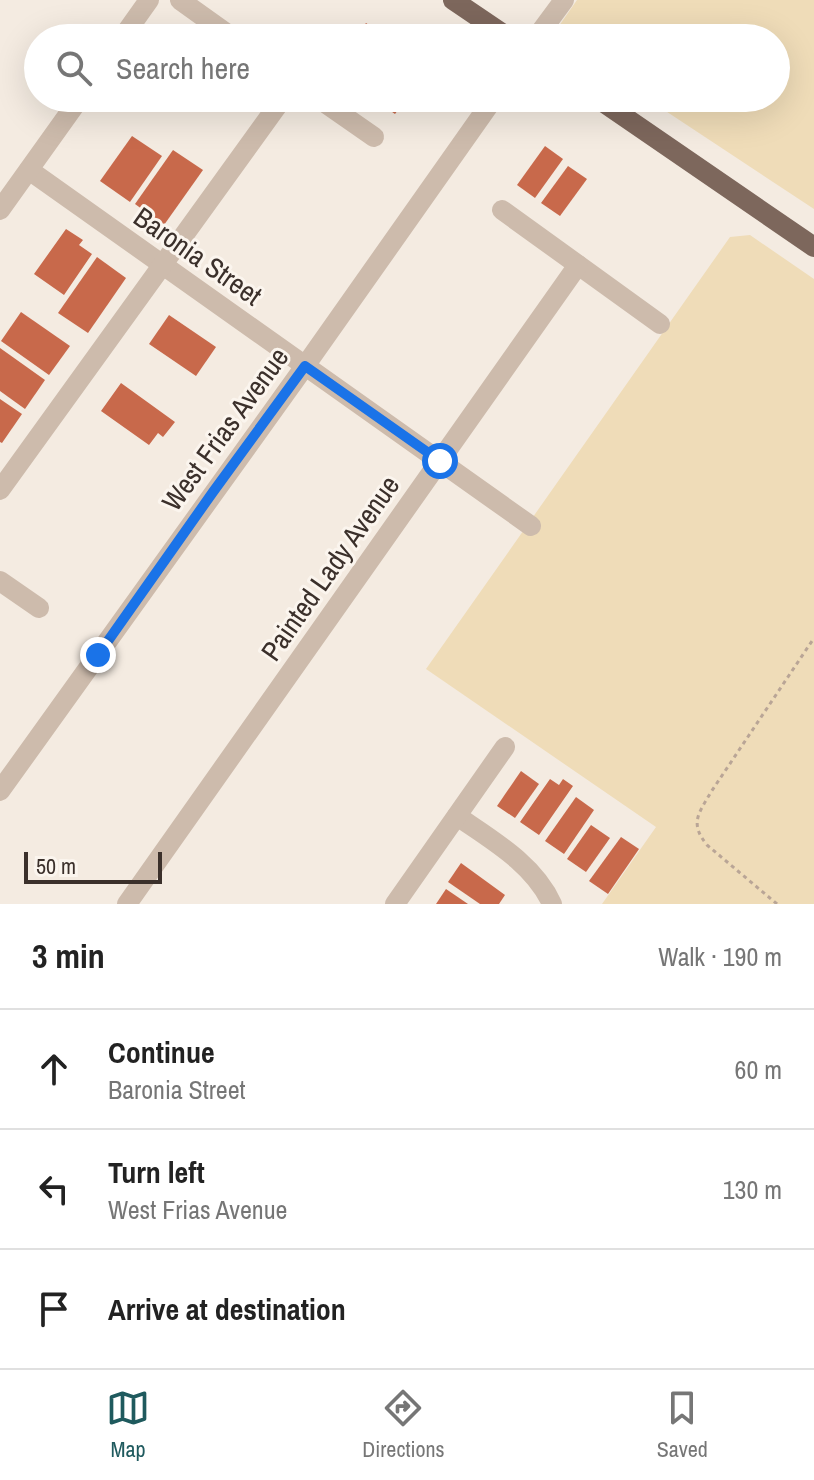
<!DOCTYPE html>
<meta charset="utf-8">
<style>
body{margin:0;font-family:"Archivo Narrow",sans-serif;background:#f2f2f2;color:#222}
.scale{position:absolute;left:24px;bottom:20px;width:138px;box-sizing:border-box;padding-left:8px;border:4px solid #3b302b;border-top:0;font-size:22px;line-height:28px;white-space:nowrap;color:#3b302b;-webkit-text-stroke:6px #fbf5ee;paint-order:stroke}
.stop{position:absolute;width:24px;height:24px;margin:-18px;border:6px solid #1a73e8;border-radius:50%;background:#fff}
.stop.end{background:#1a73e8;border-color:#fff;box-shadow:0 2px 8px #0008}
.list{margin:0;padding:0;list-style:none}
h2{display:flex;justify-content:space-between;align-items:center;height:104px;margin:0;padding:0 32px;font-size:34px}
h2 small{font-size:26px;font-weight:400;color:#767676}
.list li{display:grid;grid-template-columns:52px 1fr auto;gap:24px;align-items:center;box-sizing:border-box;height:120px;padding:0 32px;border-top:2px solid #e0e0e0}
.list b{display:block;font-size:30px;white-space:nowrap}
.list p{margin:0;font-size:26px;white-space:nowrap;color:#767676}
.list em{font-size:26px;font-style:normal;color:#767676}
.icon{flex:none;width:44px;height:44px;fill:none;stroke:currentColor;stroke-width:2;stroke-linecap:round;stroke-linejoin:round}
.map{position:relative;flex:none;width:814px;height:904px;overflow:hidden}
.search{position:absolute;background:#fff;box-shadow:0 8px 32px #0002;left:24px;right:24px;top:24px;height:88px;display:flex;align-items:center;gap:20px;box-sizing:border-box;padding:0 28px;border-radius:44px;color:#767676;font-size:30px}
.sheet{height:464px;background:#fff}
nav{display:flex;justify-content:space-around;align-items:center;box-sizing:border-box;height:112px;border-top:2px solid #e0e0e0;background:#fff;font-size:22px;color:#767676}
nav a{display:grid;justify-items:center;gap:4px}
nav .on{color:#1f5a5e}
.map>svg:first-child{display:block}
.sand{fill:#efdcb8}
.building{fill:#c8694b}
.lines{fill:none;stroke-linecap:round;stroke-linejoin:round}
.path{stroke:#b9a596;stroke-width:3;stroke-dasharray:4 4;stroke-linecap:butt}
.minor{stroke:#cdbbac;stroke-width:20}
.major{stroke:#7d675c;stroke-width:20}
.route{stroke:#1a73e8;stroke-width:10}
.labels{text-anchor:middle;dominant-baseline:central;stroke-width:6;stroke-linejoin:round;paint-order:stroke}
.street-label{font-size:28px;fill:#3b302b;stroke:#fbf5ee}
</style>
<div class="map">
<svg width="814" height="904" viewBox="0 0 814 904">
<rect width="100%" height="100%" fill="#f4ebe1"/>
<!-- sand -->
<g class="sand">
<path d="M577 0H814V209L646 98H776V38H556L552 36Z"/>
<path d="M750 235 814 279V904H602L656 827 426 669 730 237Z"/>
</g>
<!-- building -->
<g class="building">
<path d="M366 23 388 38H355Z"/>
<path d="M372 98H407L395 114Z"/>
<path d="M132 136 162 156 130 202 100 181Z"/>
<path d="M545 146 563 159 535 198 517 185Z"/>
<path d="M173 150 203 170 164 225 135 204Z"/>
<path d="M568 166 587 179 560 216 541 203Z"/>
<path d="M66 229 83 240 79 245 92 254 64 295 34 274Z"/>
<path d="M97 257 126 278 88 333 58 313Z"/>
<path d="M21 312 70 346 49 375 1 341Z"/>
<path d="M169 315 216 347 196 376 149 344Z"/>
<path d="M0 348 45 380 25 409 0 391Z"/>
<path d="M121 383 175 422 163 437 158 433 149 445 101 411Z"/>
<path d="M0 399 22 414 2 443 0 442Z"/>
<path d="M521 771 539 784 515 818 497 806Z"/>
<path d="M550 779 559 785 563 779 573 786 539 835 520 822Z"/>
<path d="M576 797 594 810 564 854 545 841Z"/>
<path d="M591 825 610 838 586 872 567 859Z"/>
<path d="M621 837 639 849 608 894 589 881Z"/>
<path d="M461 863 505 895 499 904H480L448 882Z"/>
<path d="M446 889 468 904H436Z"/>
</g>
<g class="lines">
<!-- path -->
<path class="path" d="M777 904 707 845C689 823 699 813 711 792L814 638"/>
<!-- minor -->
<g class="minor">
<path d="M180 0 233 38"/>
<path d="M122 38 149 0"/>
<path d="M536 38 564 0"/>
<path d="M318 98 374 137"/>
<path d="M29 170 531 526"/>
<path d="M0 210 80 98"/>
<path d="M502 210 660 324"/>
<path d="M0 490 283 98"/>
<path d="M0 581 39 608"/>
<path d="M0 791 305 366 494 98"/>
<path d="M457 816C492 840 534 864 552 904"/>
<path d="M127 904 578 265"/>
<path d="M395 904 505 747"/>
</g>
<!-- major -->
<g class="major">
<path d="M453 0 509 38"/>
<path d="M597 98 814 247"/>
</g>
</g>
<g class="lines">
<!-- route -->
<path class="route" d="M98 655 213 492 305 366 440 461"/>
</g>
<g class="labels">
<!-- street labels -->
<g class="street-label">
<text transform="translate(198 256) rotate(35)">Baronia Street</text>
<text transform="translate(225 429) rotate(-54)">West Frias Avenue</text>
<text transform="translate(330 568) rotate(-55)">Painted Lady Avenue</text>
</g>
</g>
</svg>
<div class="scale">50 m</div>
<div class="stop" style="left:440px;top:461px"></div>
<div class="stop end" style="left:98px;top:655px"></div>
<div class="search"><svg class="icon" aria-label="search" viewBox="0 0 24 24"><circle cx="10" cy="10" r="6"/><path d="M15 15l6 6"/></svg>Search here</div>
</div>
<section class="sheet">
<h2>3 min<small>Walk · 190 m</small></h2>
<ul class="list">
<li><svg class="icon" aria-label="ahead" viewBox="0 0 24 24"><path d="M12 20V5M6 11l6-6 6 6"/></svg><div><b>Continue</b><p>Baronia Street</p></div><em>60 m</em></li>
<li><svg class="icon" aria-label="left" viewBox="0 0 24 24"><path d="M17 20v-9H6M10 6l-5 5 5 5"/></svg><div><b>Turn left</b><p>West Frias Avenue</p></div><em>130 m</em></li>
<li><svg class="icon" aria-label="arrive" viewBox="0 0 24 24"><path d="M6 21V4h12l-3 4 3 4H6"/></svg><div><b>Arrive at destination</b></div></li>
</ul>
</section>
<nav>
<a class="on"><svg class="icon" aria-label="map" viewBox="0 0 24 24"><path d="M3 6l6-2 6 2 6-2v14l-6 2-6-2-6 2zM9 4v14M15 6v14"/></svg>Map</a>
<a><svg class="icon" aria-label="directions" viewBox="0 0 24 24"><path d="M12 3l9 9-9 9-9-9zM9 14v-3h6M13 9l2 2-2 2"/></svg>Directions</a>
<a><svg class="icon" aria-label="saved" viewBox="0 0 24 24"><path d="M7 4h10v16l-5-4-5 4z"/></svg>Saved</a>
</nav>
